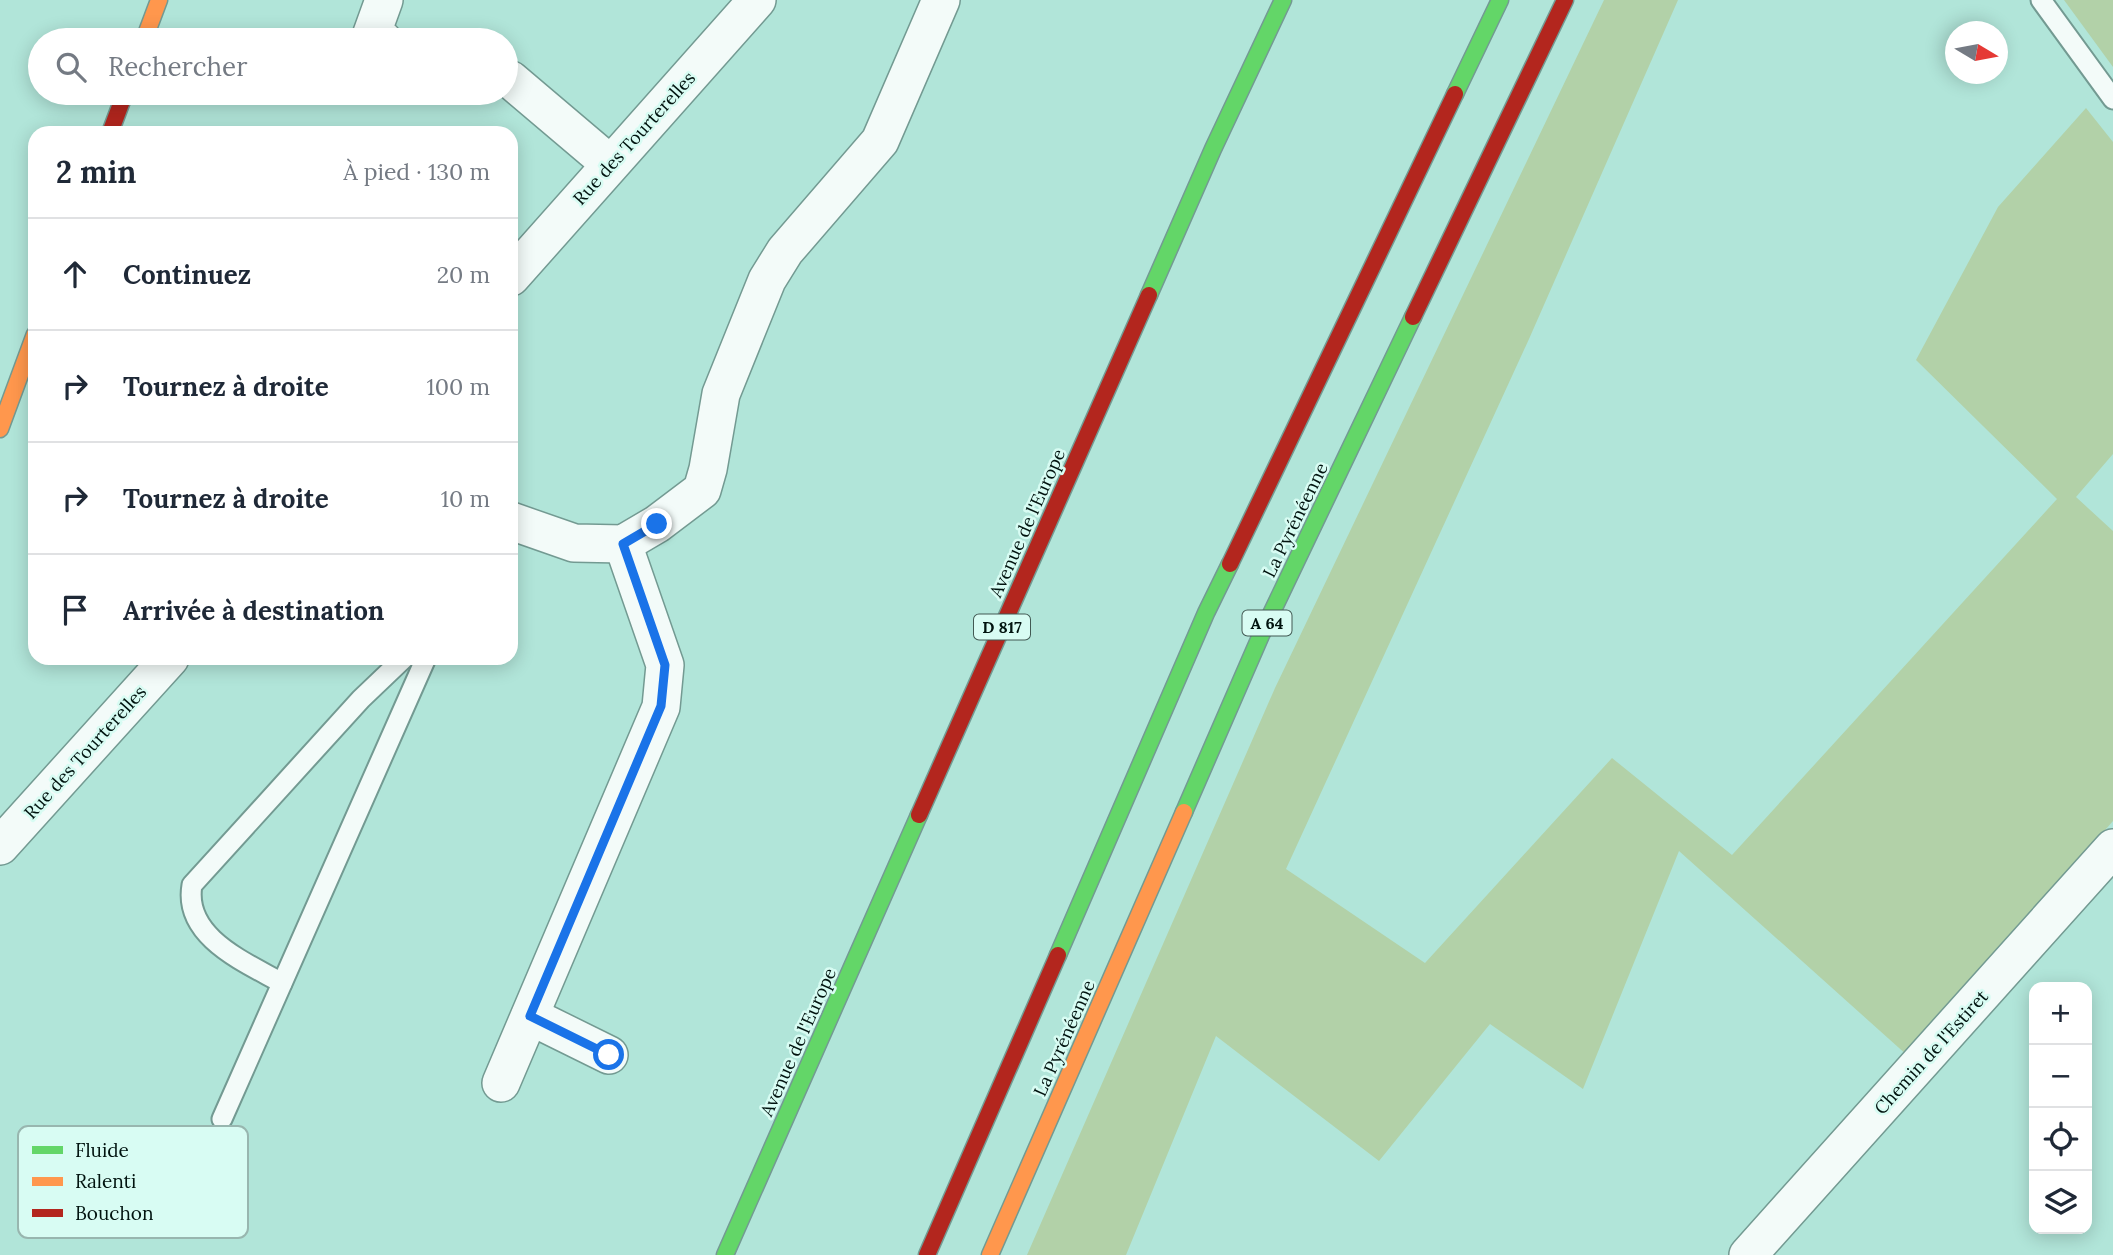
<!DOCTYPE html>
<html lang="fr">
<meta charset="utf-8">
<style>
body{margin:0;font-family:Lora,serif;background:#f2f2f3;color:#1f2937}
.controls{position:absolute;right:21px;bottom:21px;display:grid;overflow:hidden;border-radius:14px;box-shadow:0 4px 18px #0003}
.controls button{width:63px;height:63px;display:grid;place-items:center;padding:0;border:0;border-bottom:2px solid #e0e1e3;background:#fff;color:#1f2937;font:35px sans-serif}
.compass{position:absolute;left:1945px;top:21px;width:63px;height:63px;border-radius:50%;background:#fff;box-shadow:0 4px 18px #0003;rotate:100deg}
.stop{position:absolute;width:21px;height:21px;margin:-16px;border:5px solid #1a73e8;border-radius:50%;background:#fff}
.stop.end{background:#1a73e8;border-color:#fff;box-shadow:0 2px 7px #0008}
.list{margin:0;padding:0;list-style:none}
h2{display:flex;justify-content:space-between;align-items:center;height:91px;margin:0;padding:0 28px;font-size:30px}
h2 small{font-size:23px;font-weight:400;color:#747a83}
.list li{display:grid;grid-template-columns:46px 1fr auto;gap:21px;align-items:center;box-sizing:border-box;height:112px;padding:0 28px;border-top:2px solid #e0e1e3}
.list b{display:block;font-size:26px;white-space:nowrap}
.list em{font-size:23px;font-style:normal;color:#747a83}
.icon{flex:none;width:38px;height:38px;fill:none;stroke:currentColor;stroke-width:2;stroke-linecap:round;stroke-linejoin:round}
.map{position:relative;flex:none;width:2113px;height:1255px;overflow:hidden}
.search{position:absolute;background:#fff;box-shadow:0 4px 18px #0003;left:28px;top:28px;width:490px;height:77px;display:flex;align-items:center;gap:18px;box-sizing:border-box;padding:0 24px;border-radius:38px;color:#747a83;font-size:26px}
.panel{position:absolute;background:#fff;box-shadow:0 4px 18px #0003;left:28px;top:126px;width:490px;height:539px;border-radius:21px}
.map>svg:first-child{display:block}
.green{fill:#b2d1a8}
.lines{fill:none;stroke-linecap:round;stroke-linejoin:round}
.lane-casing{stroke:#739a92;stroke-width:23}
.street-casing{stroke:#739a92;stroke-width:40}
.fast-casing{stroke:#739a92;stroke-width:19}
.slow-casing{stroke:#739a92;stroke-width:19}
.jam-casing{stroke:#739a92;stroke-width:19}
.lane{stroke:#f3fbf9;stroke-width:19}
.street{stroke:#f3fbf9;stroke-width:37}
.fast{stroke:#63d668;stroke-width:16}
.slow{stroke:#ff974d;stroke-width:16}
.jam{stroke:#b3261e;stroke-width:16}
.route{stroke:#1a73e8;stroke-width:9}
.labels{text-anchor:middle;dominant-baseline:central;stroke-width:5;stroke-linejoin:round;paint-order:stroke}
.shield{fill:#d8fcf3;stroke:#425953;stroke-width:2}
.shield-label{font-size:16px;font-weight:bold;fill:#01130f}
.street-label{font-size:18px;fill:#01130f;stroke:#d8fcf3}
.key{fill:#d8fcf3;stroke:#98b6af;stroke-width:2}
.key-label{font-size:19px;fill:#01130f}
</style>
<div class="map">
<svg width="2113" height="1255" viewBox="0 0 2113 1255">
<rect width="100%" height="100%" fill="#b1e5d9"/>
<!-- green -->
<g class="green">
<path d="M1604 0H1678L1529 339 1286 869 1425 963 1612 758 1732 855 2057 499 1916 360 1998 207 2086 108 2113 142V454L2076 497 2113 531V821L1908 1056 1679 851 1583 1089 1490 1024 1379 1161 1216 1036 1126 1255H1027L1275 688Z"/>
<path d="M2064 0H2113V67Z"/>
</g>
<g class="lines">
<defs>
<g id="lane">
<path d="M2041 0 2113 99"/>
<path d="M282 983C245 962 183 937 192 885L361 699 404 658"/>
<path d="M222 1119 426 658"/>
</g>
<g id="street">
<path d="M383 40 371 36 384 0"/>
<path d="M506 78 511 80 610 164"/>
<path d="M511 277 757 0"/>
<path d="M511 521 574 543 623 544 657 524 702 490 708 469 721 394 767 280 785 251 880 141 941 0"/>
<path d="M0 846 170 658"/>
<path d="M530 1016 609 1055"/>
<path d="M501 1083 661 707 665 665 623 544"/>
<path d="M1748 1255 2113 848"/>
</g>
<g id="fast">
<path d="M1455 94 1500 0"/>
<path d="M1149 295 1213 149 1283 0"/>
<path d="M1184 812 1261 635 1413 317"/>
<path d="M1058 955 1206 613 1230 564"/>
<path d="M725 1255 919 815"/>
</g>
<g id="slow">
<path d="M144 40 159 0"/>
<path d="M0 429 35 334"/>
<path d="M990 1255 1184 812"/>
</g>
<g id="jam">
<path d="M110 133 125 93"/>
<path d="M1413 317 1565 0"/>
<path d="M1230 564 1455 94"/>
<path d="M919 815 1149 295"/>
<path d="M927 1255 1058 955"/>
</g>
</defs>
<!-- lane casing -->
<use href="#lane" class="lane-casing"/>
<!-- street casing -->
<use href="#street" class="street-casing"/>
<!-- fast casing -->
<use href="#fast" class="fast-casing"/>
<!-- slow casing -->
<use href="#slow" class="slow-casing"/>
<!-- jam casing -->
<use href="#jam" class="jam-casing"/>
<!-- lane -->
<use href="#lane" class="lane"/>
<!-- street -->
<use href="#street" class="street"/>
<!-- fast -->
<use href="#fast" class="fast"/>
<!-- slow -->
<use href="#slow" class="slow"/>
<!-- jam -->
<use href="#jam" class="jam"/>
</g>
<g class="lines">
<!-- route -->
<path class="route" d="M609 1055 530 1016 661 706 665 665 623 544 657 524"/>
</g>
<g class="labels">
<!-- shield labels -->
<g class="shield">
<rect x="1242.5" y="610.5" width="49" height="25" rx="5"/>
<rect x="974" y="614.5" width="56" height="25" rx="5"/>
</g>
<g class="shield-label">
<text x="1267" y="623">A 64</text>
<text x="1002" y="627">D 817</text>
</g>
<!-- street labels -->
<g class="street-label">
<text transform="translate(634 138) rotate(-48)">Rue des Tourterelles</text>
<text transform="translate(1295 520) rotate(-64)">La Pyrénéenne</text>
<text transform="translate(1027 523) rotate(-66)">Avenue de l'Europe</text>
<text transform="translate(85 752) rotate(-48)">Rue des Tourterelles</text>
<text transform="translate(1064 1038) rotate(-66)">La Pyrénéenne</text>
<text transform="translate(798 1042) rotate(-66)">Avenue de l'Europe</text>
<text transform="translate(1931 1052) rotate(-48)">Chemin de l'Estiret</text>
</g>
</g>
<!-- legend -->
<rect x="18" y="1126" width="230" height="112" rx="10" class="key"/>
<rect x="32" y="1146" width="31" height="8" fill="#63d668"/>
<rect x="32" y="1177" width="31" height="9" fill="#ff974d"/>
<rect x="32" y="1209" width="31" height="8" fill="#b3261e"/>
<g class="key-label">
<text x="75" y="1157">Fluide</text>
<text x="75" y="1188">Ralenti</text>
<text x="75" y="1220">Bouchon</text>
</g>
</svg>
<div class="controls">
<button>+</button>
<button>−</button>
<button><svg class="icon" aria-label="locate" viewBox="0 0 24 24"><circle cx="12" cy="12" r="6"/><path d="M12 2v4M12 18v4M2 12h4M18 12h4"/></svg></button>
<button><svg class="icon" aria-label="layers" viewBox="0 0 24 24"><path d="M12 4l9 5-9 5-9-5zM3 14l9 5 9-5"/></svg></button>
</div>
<svg class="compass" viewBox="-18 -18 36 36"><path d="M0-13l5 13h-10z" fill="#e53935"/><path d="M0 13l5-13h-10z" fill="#747a83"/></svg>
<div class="stop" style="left:609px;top:1055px"></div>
<div class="stop end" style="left:657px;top:524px"></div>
<div class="search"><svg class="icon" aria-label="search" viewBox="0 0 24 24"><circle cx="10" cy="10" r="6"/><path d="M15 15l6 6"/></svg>Rechercher</div>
<section class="panel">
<h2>2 min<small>À pied · 130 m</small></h2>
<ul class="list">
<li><svg class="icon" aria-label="ahead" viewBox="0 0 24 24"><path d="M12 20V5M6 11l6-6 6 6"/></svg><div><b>Continuez</b></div><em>20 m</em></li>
<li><svg class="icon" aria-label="right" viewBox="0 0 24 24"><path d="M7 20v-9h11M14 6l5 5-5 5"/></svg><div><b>Tournez à droite</b></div><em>100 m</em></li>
<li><svg class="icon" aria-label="right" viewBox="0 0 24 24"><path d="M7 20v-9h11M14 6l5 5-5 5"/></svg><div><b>Tournez à droite</b></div><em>10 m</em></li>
<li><svg class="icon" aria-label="arrive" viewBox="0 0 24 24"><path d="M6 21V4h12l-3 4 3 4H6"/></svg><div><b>Arrivée à destination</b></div></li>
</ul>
</section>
</div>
